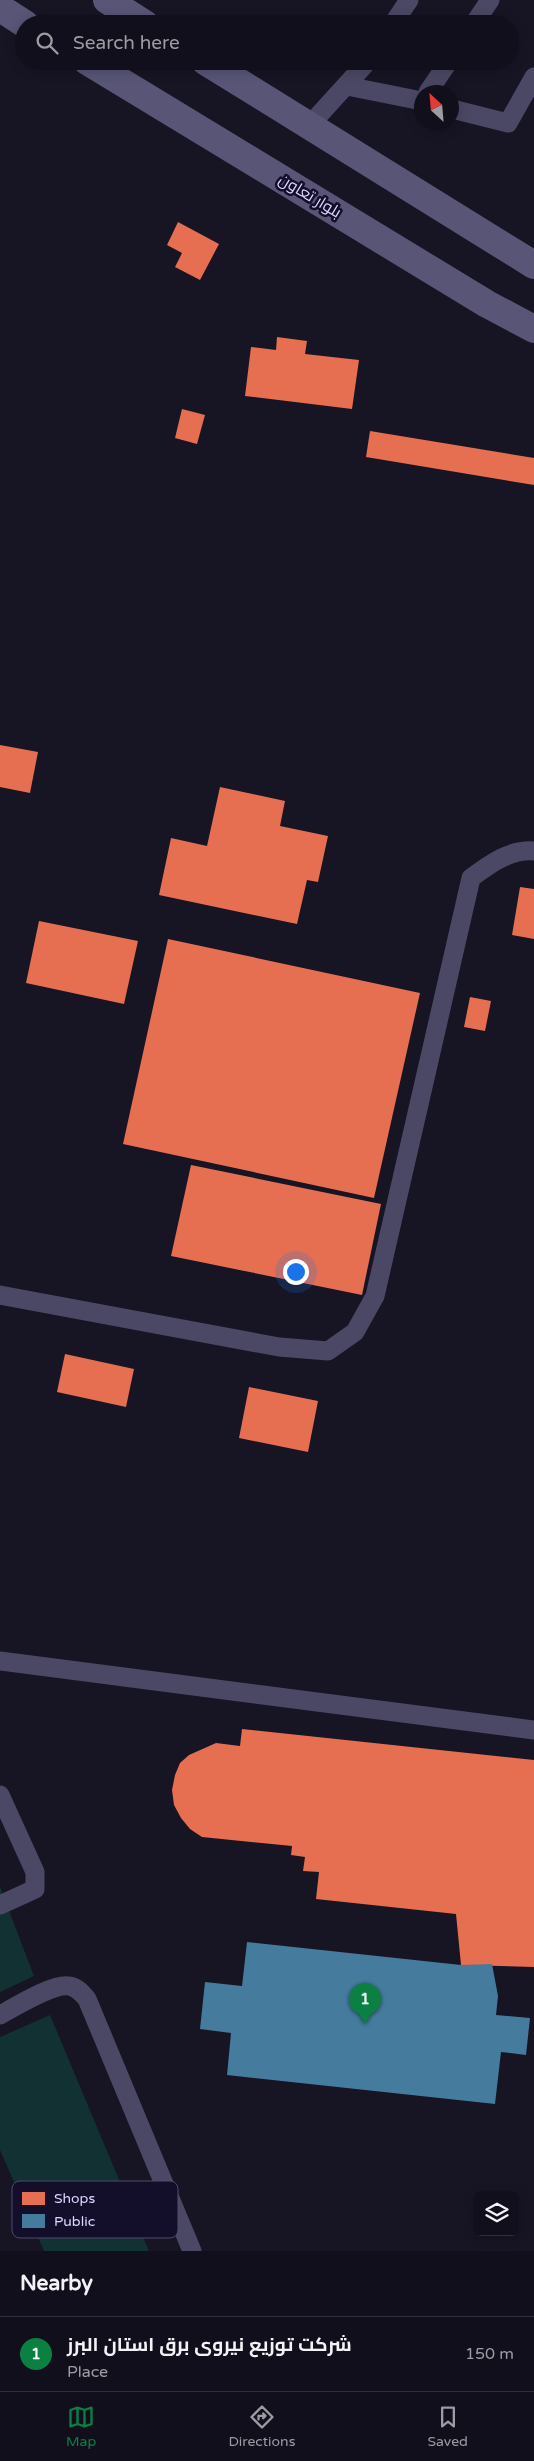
<!DOCTYPE html>
<meta charset="utf-8">
<style>
body{margin:0;font-family:"Varela Round",Cairo,sans-serif;background:#1a1824;color:#f1f3f6}
.controls{position:absolute;right:15px;bottom:15px;display:grid;overflow:hidden;border-radius:8px;box-shadow:0 2px 12px #0003}
.controls button{width:45px;height:45px;display:grid;place-items:center;padding:0;border:0;border-bottom:1px solid #302f3a;background:#110f1b;color:#f1f3f6;font:25px sans-serif}
.compass{position:absolute;left:414px;top:85px;width:45px;height:45px;border-radius:50%;background:#110f1b;box-shadow:0 2px 12px #0003;rotate:334deg}
.you{position:absolute;left:295px;top:1271px;width:18px;height:18px;margin:-12px;border:4px solid #fff;border-radius:50%;background:#1a73e8;box-shadow:0 0 0 8px #1a73e833}
.badge{display:grid;place-items:center;width:32px;height:32px;border-radius:50%;background:#0b8043;color:#fff;font-size:16px;font-weight:700}
.pin{position:absolute;translate:-50% -41px;filter:drop-shadow(0 1px 2px #0008)}
.pin::after{content:'';position:absolute;top:26px;width:18px;height:15px;background:inherit;clip-path:polygon(0 0,100% 0,50% 100%)}
.list{margin:0;padding:0;list-style:none}
h2{display:flex;justify-content:space-between;align-items:center;height:65px;margin:0;padding:0 20px;font-size:21px}
h2 small{font-size:16px;font-weight:400;color:#9c9ca3}
.list li{display:grid;grid-template-columns:32px 1fr auto;gap:15px;align-items:center;box-sizing:border-box;height:75px;padding:0 20px;border-top:1px solid #302f3a}
.list b{display:block;font-size:19px;white-space:nowrap}
.list p{margin:0;font-size:16px;white-space:nowrap;color:#9c9ca3}
.list em{font-size:16px;font-style:normal;color:#9c9ca3}
.icon{flex:none;width:28px;height:28px;fill:none;stroke:currentColor;stroke-width:2;stroke-linecap:round;stroke-linejoin:round}
.map{position:relative;flex:none;width:534px;height:2251px;overflow:hidden}
.search{position:absolute;background:#110f1b;box-shadow:0 2px 12px #0003;left:15px;right:15px;top:15px;height:55px;display:flex;align-items:center;gap:12px;box-sizing:border-box;padding:0 18px;border-radius:28px;color:#9c9ca3;font-size:19px}
.sheet{height:140px;background:#110f1b}
nav{display:flex;justify-content:space-around;align-items:center;box-sizing:border-box;height:70px;border-top:1px solid #302f3a;background:#110f1b;font-size:14px;color:#9c9ca3}
nav a{display:grid;justify-items:center;gap:2px}
nav .on{color:#0b8043}
.map>svg:first-child{display:block}
.green{fill:#113133}
.shops{fill:#e76f51}
.public{fill:#457b9d}
.lines{fill:none;stroke-linecap:round;stroke-linejoin:round}
.lane{stroke:#4b4865;stroke-width:19}
.secondary{stroke:#585577;stroke-width:28}
.labels{text-anchor:middle;dominant-baseline:central;stroke-width:5;stroke-linejoin:round;paint-order:stroke}
.street-label{font-size:16px;fill:#ddd7ff;stroke:#130e2a}
.key{fill:#130e2a;stroke:#504a6a;stroke-width:1}
.key-label{font-size:14px;fill:#ddd7ff}
</style>
<div class="map">
<svg width="534" height="2251" viewBox="0 0 534 2251">
<rect width="100%" height="100%" fill="#171424"/>
<!-- green -->
<g class="green">
<path d="M0 1887 34 1976 0 1992Z"/>
<path d="M50 2015 149 2251H44L0 2150V2037Z"/>
</g>
<!-- shops -->
<g class="shops">
<path d="M178 222 219 244 200 280 175 267 182 253 167 245Z"/>
<path d="M277 337 307 341 305 354 359 360 352 409 245 396 251 347 276 350Z"/>
<path d="M182 409 205 415 197 444 175 438Z"/>
<path d="M370 431 534 458V485L366 457Z"/>
<path d="M0 745 38 752 30 793 0 787Z"/>
<path d="M220 787 285 801 280 826 328 836 318 882 307 880 297 924 159 895 171 838 207 846Z"/>
<path d="M520 887 534 889V939L512 935Z"/>
<path d="M39 921 138 941 124 1004 26 983Z"/>
<path d="M168 939 420 993 374 1198 123 1144Z"/>
<path d="M470 997 491 1001 485 1031 464 1027Z"/>
<path d="M191 1165 381 1204 362 1295 171 1256Z"/>
<path d="M65 1354 134 1369 126 1407 57 1392Z"/>
<path d="M249 1387 318 1401 308 1452 239 1438Z"/>
<path d="M242 1729 534 1760V1967L461 1965 456 1914 316 1899 319 1872 303 1871 305 1857 291 1855 292 1846 202 1837 190 1829 181 1818 174 1805 172 1790 175 1775 180 1763 189 1755 216 1743 240 1746Z"/>
</g>
<!-- public -->
<path class="public" d="M247 1942 461 1965 492 1964 498 1996 496 2015 530 2018 526 2055 501 2052 495 2104 227 2075 231 2033 200 2029 205 1982 242 1986Z"/>
<g class="lines">
<!-- lane -->
<g class="lane">
<path d="M393 24 409 0"/>
<path d="M474 24 490 0"/>
<path d="M347 86 422 101"/>
<path d="M428 92 449 61"/>
<path d="M452 109 508 123 534 77"/>
<path d="M309 126 368 61"/>
<path d="M0 1295 279 1347 328 1351 355 1332 375 1296 471 878C490 864 510 849 534 851"/>
<path d="M0 1661 534 1730"/>
<path d="M0 1795 35 1872V1889L0 1905"/>
<path d="M0 2015C15 2007 53 1983 69 1986 77 1987 82 1993 87 1999L192 2251"/>
</g>
<!-- secondary -->
<g class="secondary">
<path d="M107 0 145 24"/>
<path d="M0 8 25 24"/>
<path d="M87 61 487 304 534 329"/>
<path d="M205 61 534 265"/>
</g>
</g>
<g class="labels">
<!-- street labels -->
<g class="street-label">
<text transform="translate(310 196) rotate(31)">بلوار تعاون</text>
</g>
</g>
<!-- legend -->
<rect x="12" y="2181" width="166" height="57" rx="8" class="key"/>
<rect x="22" y="2192" width="23" height="13" fill="#e76f51"/>
<rect x="22" y="2214" width="23" height="14" fill="#457b9d"/>
<g class="key-label">
<text x="54" y="2203">Shops</text>
<text x="54" y="2226">Public</text>
</g>
</svg>
<div class="controls">
<button><svg class="icon" aria-label="layers" viewBox="0 0 24 24"><path d="M12 4l9 5-9 5-9-5zM3 14l9 5 9-5"/></svg></button>
</div>
<svg class="compass" viewBox="-18 -18 36 36"><path d="M0-13l5 13h-10z" fill="#e53935"/><path d="M0 13l5-13h-10z" fill="#9c9ca3"/></svg>
<div class="you"></div>
<div class="pin badge" style="left:365px;top:2024px">1</div>
<div class="search"><svg class="icon" aria-label="search" viewBox="0 0 24 24"><circle cx="10" cy="10" r="6"/><path d="M15 15l6 6"/></svg>Search here</div>
</div>
<section class="sheet">
<h2>Nearby<small></small></h2>
<ul class="list">
<li><span class="badge">1</span><div><b>شرکت توزیع نیروی برق استان البرز</b><p>Place</p></div><em>150 m</em></li>
</ul>
</section>
<nav>
<a class="on"><svg class="icon" aria-label="map" viewBox="0 0 24 24"><path d="M3 6l6-2 6 2 6-2v14l-6 2-6-2-6 2zM9 4v14M15 6v14"/></svg>Map</a>
<a><svg class="icon" aria-label="directions" viewBox="0 0 24 24"><path d="M12 3l9 9-9 9-9-9zM9 14v-3h6M13 9l2 2-2 2"/></svg>Directions</a>
<a><svg class="icon" aria-label="saved" viewBox="0 0 24 24"><path d="M7 4h10v16l-5-4-5 4z"/></svg>Saved</a>
</nav>
